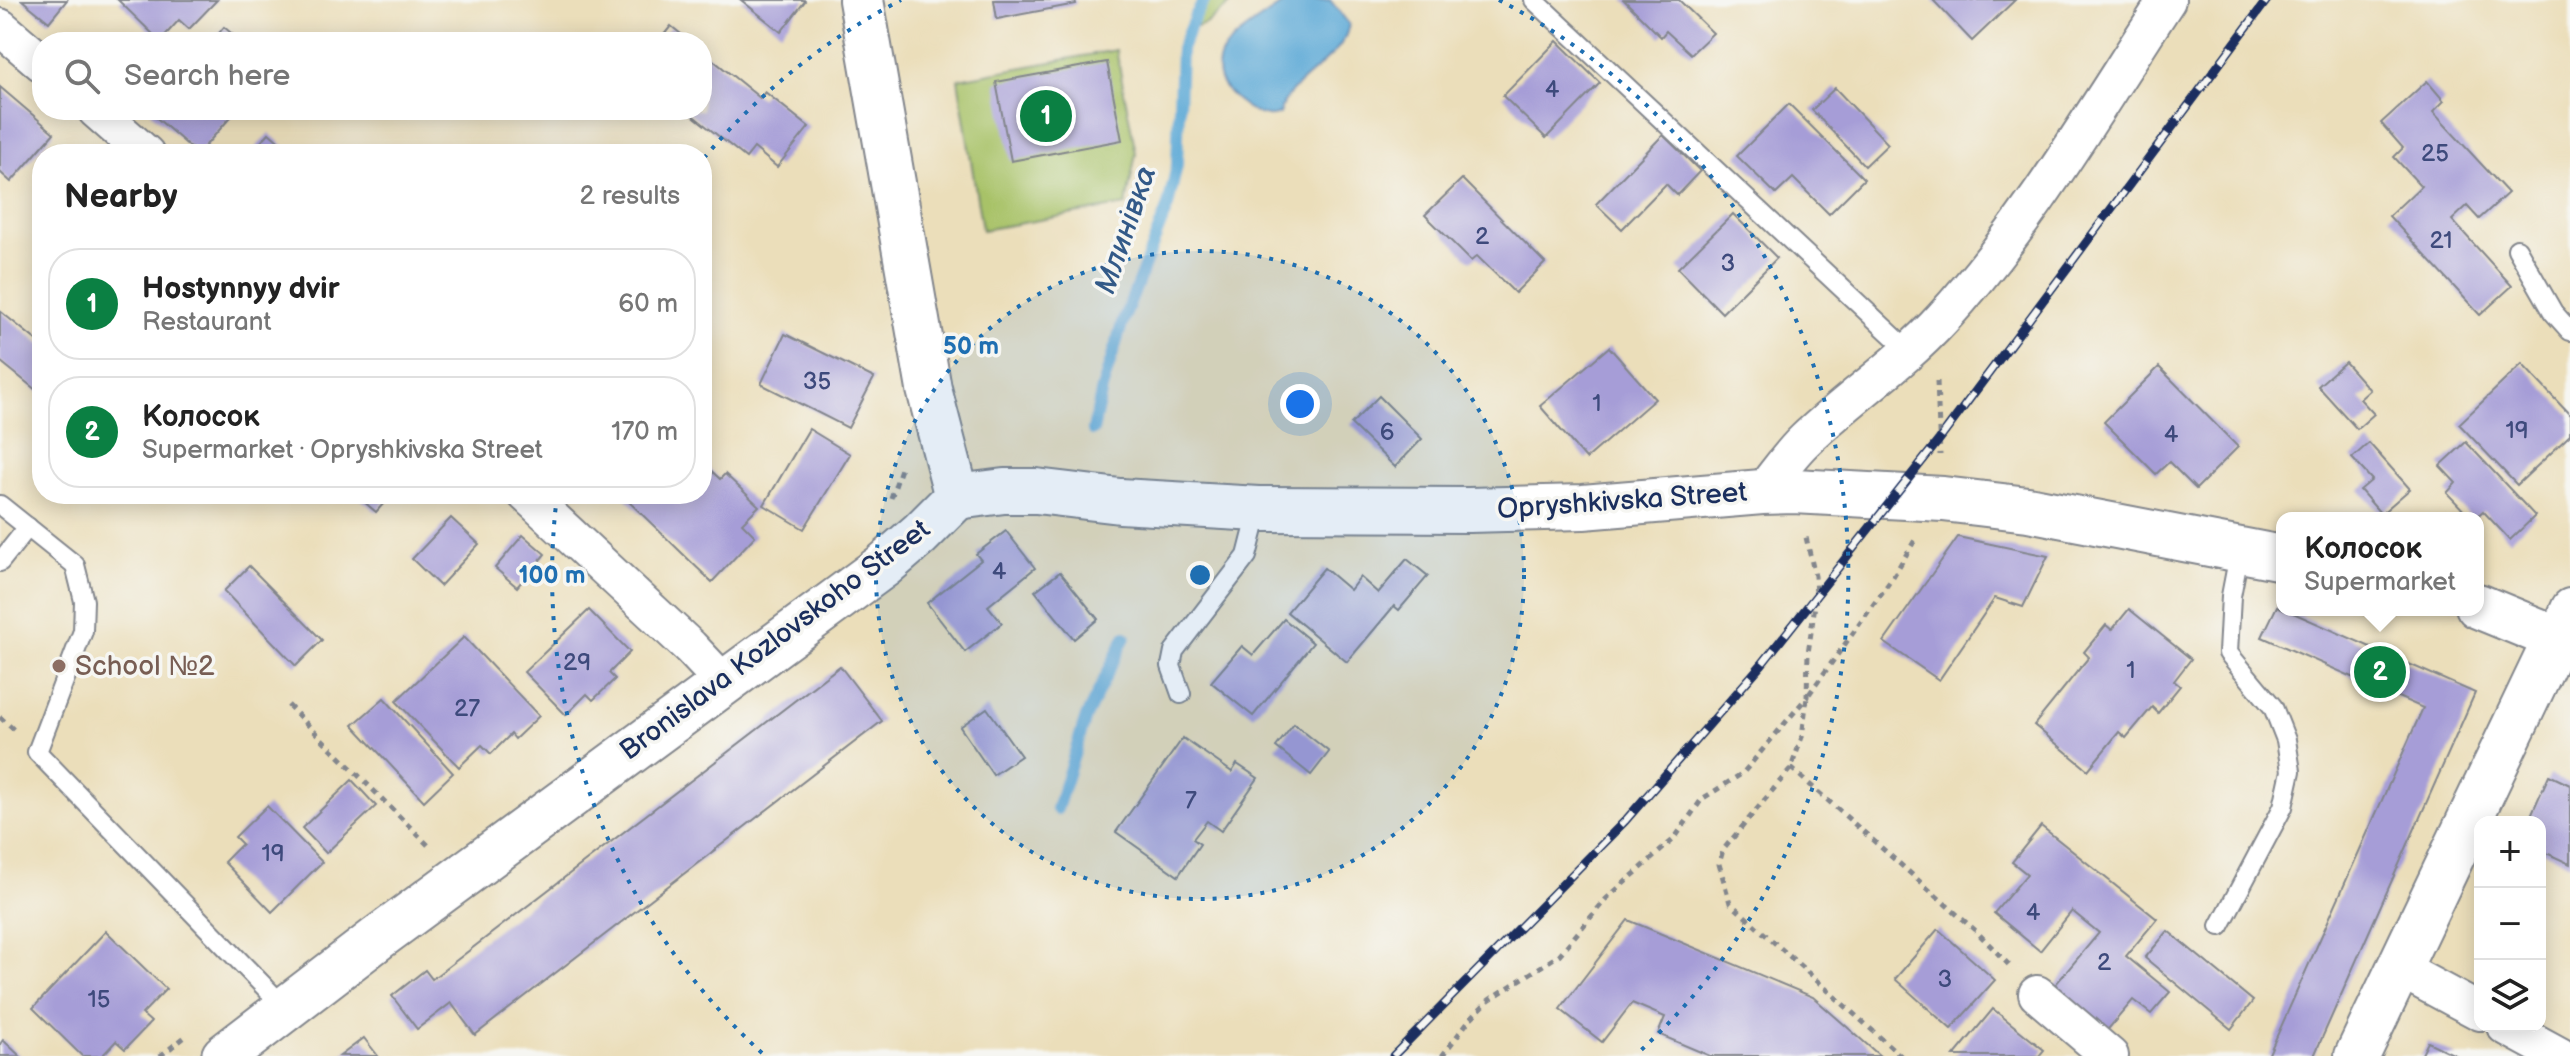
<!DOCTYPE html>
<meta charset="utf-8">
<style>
body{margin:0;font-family:"Balsamiq Sans",sans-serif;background:#f2f2f2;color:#222}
.controls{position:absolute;right:24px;bottom:24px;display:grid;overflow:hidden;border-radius:16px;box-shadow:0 4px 20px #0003}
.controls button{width:72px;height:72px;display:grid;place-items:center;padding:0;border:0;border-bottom:2px solid #e0e0e0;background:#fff;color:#222;font:40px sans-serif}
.you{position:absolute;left:1300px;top:404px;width:28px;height:28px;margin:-20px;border:6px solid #fff;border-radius:50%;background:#1a73e8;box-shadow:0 0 0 12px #1a73e833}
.badge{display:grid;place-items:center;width:52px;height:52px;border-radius:50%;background:#0b8043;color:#fff;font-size:26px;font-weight:700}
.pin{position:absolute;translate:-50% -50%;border:4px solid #fff;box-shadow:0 2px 8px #0006}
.popup{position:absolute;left:2276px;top:512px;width:208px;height:104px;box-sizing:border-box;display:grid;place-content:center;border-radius:16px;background:#fff;filter:drop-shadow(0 2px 6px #0005);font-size:26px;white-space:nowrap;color:#767676}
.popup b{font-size:30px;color:#222}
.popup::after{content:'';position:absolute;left:50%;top:100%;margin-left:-16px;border:16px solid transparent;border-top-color:#fff}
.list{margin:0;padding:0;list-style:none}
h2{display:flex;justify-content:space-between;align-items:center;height:104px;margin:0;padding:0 32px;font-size:34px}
h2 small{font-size:26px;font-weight:400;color:#767676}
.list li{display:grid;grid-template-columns:52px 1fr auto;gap:24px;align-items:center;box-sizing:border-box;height:112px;margin:0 16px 16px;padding:0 16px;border:2px solid #e0e0e0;border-radius:32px}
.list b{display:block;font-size:30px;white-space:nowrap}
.list p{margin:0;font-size:26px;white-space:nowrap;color:#767676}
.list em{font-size:26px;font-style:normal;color:#767676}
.icon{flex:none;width:44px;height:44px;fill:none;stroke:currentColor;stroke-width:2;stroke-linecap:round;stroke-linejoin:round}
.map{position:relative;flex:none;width:2570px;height:1056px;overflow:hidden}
.search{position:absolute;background:#fff;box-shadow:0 4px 20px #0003;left:32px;top:32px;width:680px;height:88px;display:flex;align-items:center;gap:20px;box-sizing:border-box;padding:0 28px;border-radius:32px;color:#767676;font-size:30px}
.panel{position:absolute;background:#fff;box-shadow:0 4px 20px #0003;left:32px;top:144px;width:680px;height:360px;border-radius:32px}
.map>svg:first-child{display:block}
.green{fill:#a8c268;stroke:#627863;stroke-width:2}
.water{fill:#5faad7;stroke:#3d6c9a;stroke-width:2}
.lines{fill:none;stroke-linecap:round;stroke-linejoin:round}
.stream{stroke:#5faad7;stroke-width:12}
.building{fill:#a69dd7}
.service-casing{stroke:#83868c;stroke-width:22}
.minor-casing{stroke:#83868c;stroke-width:40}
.tertiary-casing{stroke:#83868c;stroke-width:48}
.path{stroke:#83868c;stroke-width:5;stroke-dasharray:6 6;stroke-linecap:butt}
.service{stroke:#fff;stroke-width:18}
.minor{stroke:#fff;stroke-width:36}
.tertiary{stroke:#fff;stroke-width:44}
.rail-casing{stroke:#1b2f5e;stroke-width:9}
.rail{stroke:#f6f6f2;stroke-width:6;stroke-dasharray:18;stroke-linecap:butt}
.ring{fill:none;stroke:#1f6fb2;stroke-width:4;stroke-dasharray:4 8}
.education-dot{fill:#8d6e63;stroke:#f6f6f2;stroke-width:3}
.labels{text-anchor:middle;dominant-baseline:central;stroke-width:7;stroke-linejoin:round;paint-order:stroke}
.number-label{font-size:24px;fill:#3e4a7c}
.street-label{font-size:28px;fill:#1b2f5e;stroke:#f6f6f2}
.education-label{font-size:28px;fill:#785e54;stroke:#f6f6f2;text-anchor:start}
.water-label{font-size:30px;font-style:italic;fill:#335a88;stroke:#f6f6f2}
.centre{fill:#1f6fb2;stroke:#f6f6f2;stroke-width:4}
.ring-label{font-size:24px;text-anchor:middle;font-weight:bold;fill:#1f6fb2;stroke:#f6f6f2;stroke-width:7;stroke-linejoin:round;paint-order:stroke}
</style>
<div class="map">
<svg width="2570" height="1056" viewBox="0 0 2570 1056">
<rect width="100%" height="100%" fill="#f6f6f2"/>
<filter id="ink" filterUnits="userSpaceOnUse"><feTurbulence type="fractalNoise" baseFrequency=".0125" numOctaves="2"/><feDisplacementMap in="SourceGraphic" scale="16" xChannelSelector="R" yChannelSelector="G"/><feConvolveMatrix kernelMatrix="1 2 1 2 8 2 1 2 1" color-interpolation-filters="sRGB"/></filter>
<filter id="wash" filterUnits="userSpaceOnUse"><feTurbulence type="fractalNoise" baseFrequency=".006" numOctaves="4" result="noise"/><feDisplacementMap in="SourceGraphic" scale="32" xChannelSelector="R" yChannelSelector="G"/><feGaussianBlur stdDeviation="1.8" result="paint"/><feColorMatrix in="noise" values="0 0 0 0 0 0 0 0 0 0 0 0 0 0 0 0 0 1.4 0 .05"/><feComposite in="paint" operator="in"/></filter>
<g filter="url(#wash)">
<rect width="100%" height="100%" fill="#ebdeba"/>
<!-- green -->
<g class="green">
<path d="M1205 0H1235L1207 23 1188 30Z"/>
<path d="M1116 50 1136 153 1126 205 982 230 958 79Z"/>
</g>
<!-- water -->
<path class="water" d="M1288 0H1330L1349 24C1345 60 1286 81 1279 114 1261 124 1227 96 1220 80 1217 73 1218 62 1221 55 1232 35 1269 14 1288 0Z"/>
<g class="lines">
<!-- stream -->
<g class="stream">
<path d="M1093 430 1102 389 1123 321 1168 206 1177 165 1181 49 1195 16 1205 0"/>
<path d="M1057 809 1086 717 1125 637"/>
</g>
</g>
<g id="blocks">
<!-- building -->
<g class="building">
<path d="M22 0H67L49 22Z"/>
<path d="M118 0H217L189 29 179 20 160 41Z"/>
<path d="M741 0H804L805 1 781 32Z"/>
<path d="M994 0H1075L1076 4 997 19Z"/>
<path d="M1624 0H1679L1713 33 1691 54 1666 31 1661 37Z"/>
<path d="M1933 0H2015L1972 41Z"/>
<path d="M671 26 691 42H658Z"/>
<path d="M224 27 237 38 233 42H212Z"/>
<path d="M1557 41 1600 83 1546 138 1503 96Z"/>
<path d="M702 51 760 98 765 92 809 127 777 167 754 148 746 158 686 110H702Z"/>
<path d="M1107 62 1122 140 1011 161 996 82Z"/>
<path d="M2427 81 2444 101 2433 112 2508 193 2479 219 2467 206 2452 220 2512 286 2480 315 2389 216 2421 186 2394 157 2403 148 2381 123Z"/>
<path d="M0 87 54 133 11 182 0 172Z"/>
<path d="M1835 88 1888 144 1865 166 1812 110Z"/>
<path d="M1789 104 1864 179 1829 214 1793 178 1776 194 1737 156Z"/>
<path d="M153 110H237L198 154 151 113Z"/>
<path d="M269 133 293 154H250Z"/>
<path d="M1663 135 1700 171 1677 195 1666 184 1622 229 1596 204Z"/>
<path d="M1462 179 1545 263 1515 293 1477 256 1471 261 1425 215Z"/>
<path d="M1733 214 1777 258 1722 313 1678 268Z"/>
<path d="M0 311 42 345V395L0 361Z"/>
<path d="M785 334 874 378 848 428 761 384Z"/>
<path d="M1609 347 1655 399 1586 459 1540 406Z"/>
<path d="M2345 362 2370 390 2360 399 2374 414 2357 429 2318 386Z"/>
<path d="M2522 364 2570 415V435L2517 485 2459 424Z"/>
<path d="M2159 367 2238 447 2196 489 2169 462 2156 474 2104 422Z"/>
<path d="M1379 396 1422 439 1395 467 1351 424Z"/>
<path d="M809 429 850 454 804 529 764 505Z"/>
<path d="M2466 442 2535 516 2510 540 2483 511 2475 518H2471L2447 493 2456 483 2440 466Z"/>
<path d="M2369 443 2410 489 2381 514 2360 490 2372 480 2352 458Z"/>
<path d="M702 462 720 479 725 474 759 506 742 523 755 536 712 582 623 496 702 494Z"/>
<path d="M355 494H392L376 512Z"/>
<path d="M451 518 479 544 440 586 412 559Z"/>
<path d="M1006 531 1035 568 988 606 1002 623 965 652 927 603 981 560 976 554Z"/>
<path d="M523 535 545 554 517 587 495 568Z"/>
<path d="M1958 537 2048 556 2023 607 1995 598 1939 680 1884 642Z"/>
<path d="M1407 559 1428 576 1399 610 1394 606 1347 662 1287 612 1324 568 1350 590 1360 577 1378 593Z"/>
<path d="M249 566 322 640 296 666 224 591Z"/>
<path d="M1060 572 1098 619 1074 639 1035 591Z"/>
<path d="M2277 606 2475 693 2314 1056H2268L2423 708 2262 637Z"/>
<path d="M2129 609 2191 659 2174 681 2180 686 2158 713 2152 707 2126 738 2119 732 2088 770 2034 725 2089 657 2084 652 2106 625 2112 630Z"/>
<path d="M589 610 630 652 609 673 615 679 593 700 587 694 566 715 524 672Z"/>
<path d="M1284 619 1313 643 1253 716 1211 682 1242 646 1253 655Z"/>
<path d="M464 637 539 716 515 739 511 734 491 754 482 745 459 767 396 701Z"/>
<path d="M840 666 882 721 475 1035 451 1003 417 1029 392 996 425 970 432 979 436 976Z"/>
<path d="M384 698 453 773 424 801 353 725Z"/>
<path d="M987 708 1021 756 993 775 960 727Z"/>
<path d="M1294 724 1329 752 1311 775 1276 747Z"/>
<path d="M1183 738 1232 772 1237 764 1258 778 1221 831 1207 821 1193 839 1200 844 1178 876 1116 832Z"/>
<path d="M2549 775 2570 785V864L2540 850V822H2528Z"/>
<path d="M352 780 376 806 326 853 302 828Z"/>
<path d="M267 806 322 862 272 912 224 862 242 844 235 837Z"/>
<path d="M2041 826 2157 919 2126 956 2170 992 2151 1014 2133 1000 2103 1035 2050 991 2099 933 2072 911 2040 951 1994 913 2027 874 2012 862Z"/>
<path d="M1628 920 1813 997 1880 1056H1710L1658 1034 1665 1017 1632 1003 1602 1042 1560 1009Z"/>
<path d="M1938 929 1995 980 1951 1029 1895 979Z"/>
<path d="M106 931 166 989 142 1014 151 1022 125 1049 116 1041 102 1056H82L33 1008Z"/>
<path d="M2168 931 2253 1001 2231 1029 2145 958Z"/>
<path d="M1993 1009 2044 1050 2039 1056H1954Z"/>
<path d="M364 1038 378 1056H340Z"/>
<path d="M3 1040 20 1056H0V1044Z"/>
<path d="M2428 1042 2457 1056H2421Z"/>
</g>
</g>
</g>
<g filter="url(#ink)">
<use href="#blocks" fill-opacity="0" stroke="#83868c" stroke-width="2"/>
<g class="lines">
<defs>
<g id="service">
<path d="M1534 0 1909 351"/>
<path d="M2517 249 2553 312 2570 331"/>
<path d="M0 505 75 565 84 601 83 631 37 752 286 1009"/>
<path d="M0 562 28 527"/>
<path d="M1181 694 1171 666 1174 651 1247 556 1259 509"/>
<path d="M2220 926 2283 807 2291 771 2286 740 2273 707 2228 653 2231 596 2240 549"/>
</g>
<g id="minor">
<path d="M0 27 42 63"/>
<path d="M96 110 146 154"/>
<path d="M1762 492C1776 475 1789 455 1805 440 1849 398 1901 364 1942 319 2030 223 2096 108 2167 0"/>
<path d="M526 494 690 647 723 682"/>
<path d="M2556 638 2570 607"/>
<path d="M2400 969 2480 1012"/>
<path d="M2037 994 2110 1056"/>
<path d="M2505 1026 2560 1056"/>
</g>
<g id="tertiary">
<path d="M861 0 929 389 957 497"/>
<path d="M957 497 1004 491H1036L1120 501 1259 509 1469 510 1583 507 1762 492 1794 491 1943 499 2028 509 2282 558"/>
<path d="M224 1056 378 938 883 566 920 534 957 497"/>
<path d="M2357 1056 2556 638 2478 606"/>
</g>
</defs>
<!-- service casing -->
<use href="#service" class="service-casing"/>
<!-- minor casing -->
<use href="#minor" class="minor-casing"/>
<!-- tertiary casing -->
<use href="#tertiary" class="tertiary-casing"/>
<!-- path -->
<g class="path">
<path d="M1937 381 1940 455"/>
<path d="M891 498 902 466"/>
<path d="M288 705 430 847"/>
<path d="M0 717 14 730"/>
<path d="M1791 768 1977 932 2011 967"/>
<path d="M160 1056 185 1037"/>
<path d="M1442 1056 1470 1019 1489 1000 1559 955 1606 899 1674 839 1702 799 1743 773 1807 697 1808 653 1816 598 1815 576 1805 533"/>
<path d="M1901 1056 1730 903 1719 864 1723 850 1791 768 1802 737 1807 697 1891 580 1915 540"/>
</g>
<!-- service -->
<use href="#service" class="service"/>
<!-- minor -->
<use href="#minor" class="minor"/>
<!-- tertiary -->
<use href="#tertiary" class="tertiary"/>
<defs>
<path id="rail" d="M1393 1056 1625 821 1762 664 1939 440 2267 0"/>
</defs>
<!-- rail casing -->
<use href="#rail" class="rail-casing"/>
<!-- rail -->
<use href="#rail" class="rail"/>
</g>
</g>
<!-- distance rings -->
<circle cx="1200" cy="575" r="324" fill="#1f6fb2" fill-opacity=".12"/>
<g class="ring">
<circle cx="1200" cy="575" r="324"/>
<path d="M762 1053A648 648 0 0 1 557 496M704 158A648 648 0 0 1 901 0M1499 0A648 648 0 0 1 1638 1053"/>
</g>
<!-- markers -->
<circle class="education-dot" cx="59" cy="666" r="8"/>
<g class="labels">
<!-- number labels -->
<g class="number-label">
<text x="1552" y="89">4</text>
<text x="2435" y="153">25</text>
<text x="1482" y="236">2</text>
<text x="2441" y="240">21</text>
<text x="1728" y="263">3</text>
<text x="817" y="381">35</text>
<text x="1597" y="403">1</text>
<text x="2517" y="430">19</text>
<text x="1387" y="432">6</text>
<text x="2171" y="434">4</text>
<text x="999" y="571">4</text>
<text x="577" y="662">29</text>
<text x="2131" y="670">1</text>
<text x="467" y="708">27</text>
<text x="1191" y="800">7</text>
<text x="273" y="853">19</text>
<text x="2033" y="912">4</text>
<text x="2104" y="962">2</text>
<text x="1945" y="979">3</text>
<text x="99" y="999">15</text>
</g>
<!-- street labels -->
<g class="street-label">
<text transform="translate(1622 501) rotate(-4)">Opryshkivska Street</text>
<text transform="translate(775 640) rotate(-37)">Bronislava Kozlovskoho Street</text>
</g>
<!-- education labels -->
<g class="education-label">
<text x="75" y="666">School №2</text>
</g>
<!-- water labels -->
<g class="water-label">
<text transform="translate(1126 230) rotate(-71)">Млинівка</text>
</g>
</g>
<circle cx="1200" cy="575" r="12" class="centre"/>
<g class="ring-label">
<text x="971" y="354">50 m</text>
<text x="552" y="583">100 m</text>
</g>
</svg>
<div class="controls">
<button>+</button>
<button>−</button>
<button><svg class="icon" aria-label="layers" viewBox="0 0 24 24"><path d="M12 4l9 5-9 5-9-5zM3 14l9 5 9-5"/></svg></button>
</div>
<div class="you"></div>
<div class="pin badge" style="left:1046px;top:116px">1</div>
<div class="pin badge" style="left:2380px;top:672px">2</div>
<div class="popup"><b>Колосок</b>Supermarket</div>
<div class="search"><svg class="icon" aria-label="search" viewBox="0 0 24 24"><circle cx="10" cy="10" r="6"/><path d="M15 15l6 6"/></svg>Search here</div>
<section class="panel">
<h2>Nearby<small>2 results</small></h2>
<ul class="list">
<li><span class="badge">1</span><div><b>Hostynnyy dvir</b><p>Restaurant</p></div><em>60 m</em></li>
<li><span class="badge">2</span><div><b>Колосок</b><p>Supermarket · Opryshkivska Street</p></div><em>170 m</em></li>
</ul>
</section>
</div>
